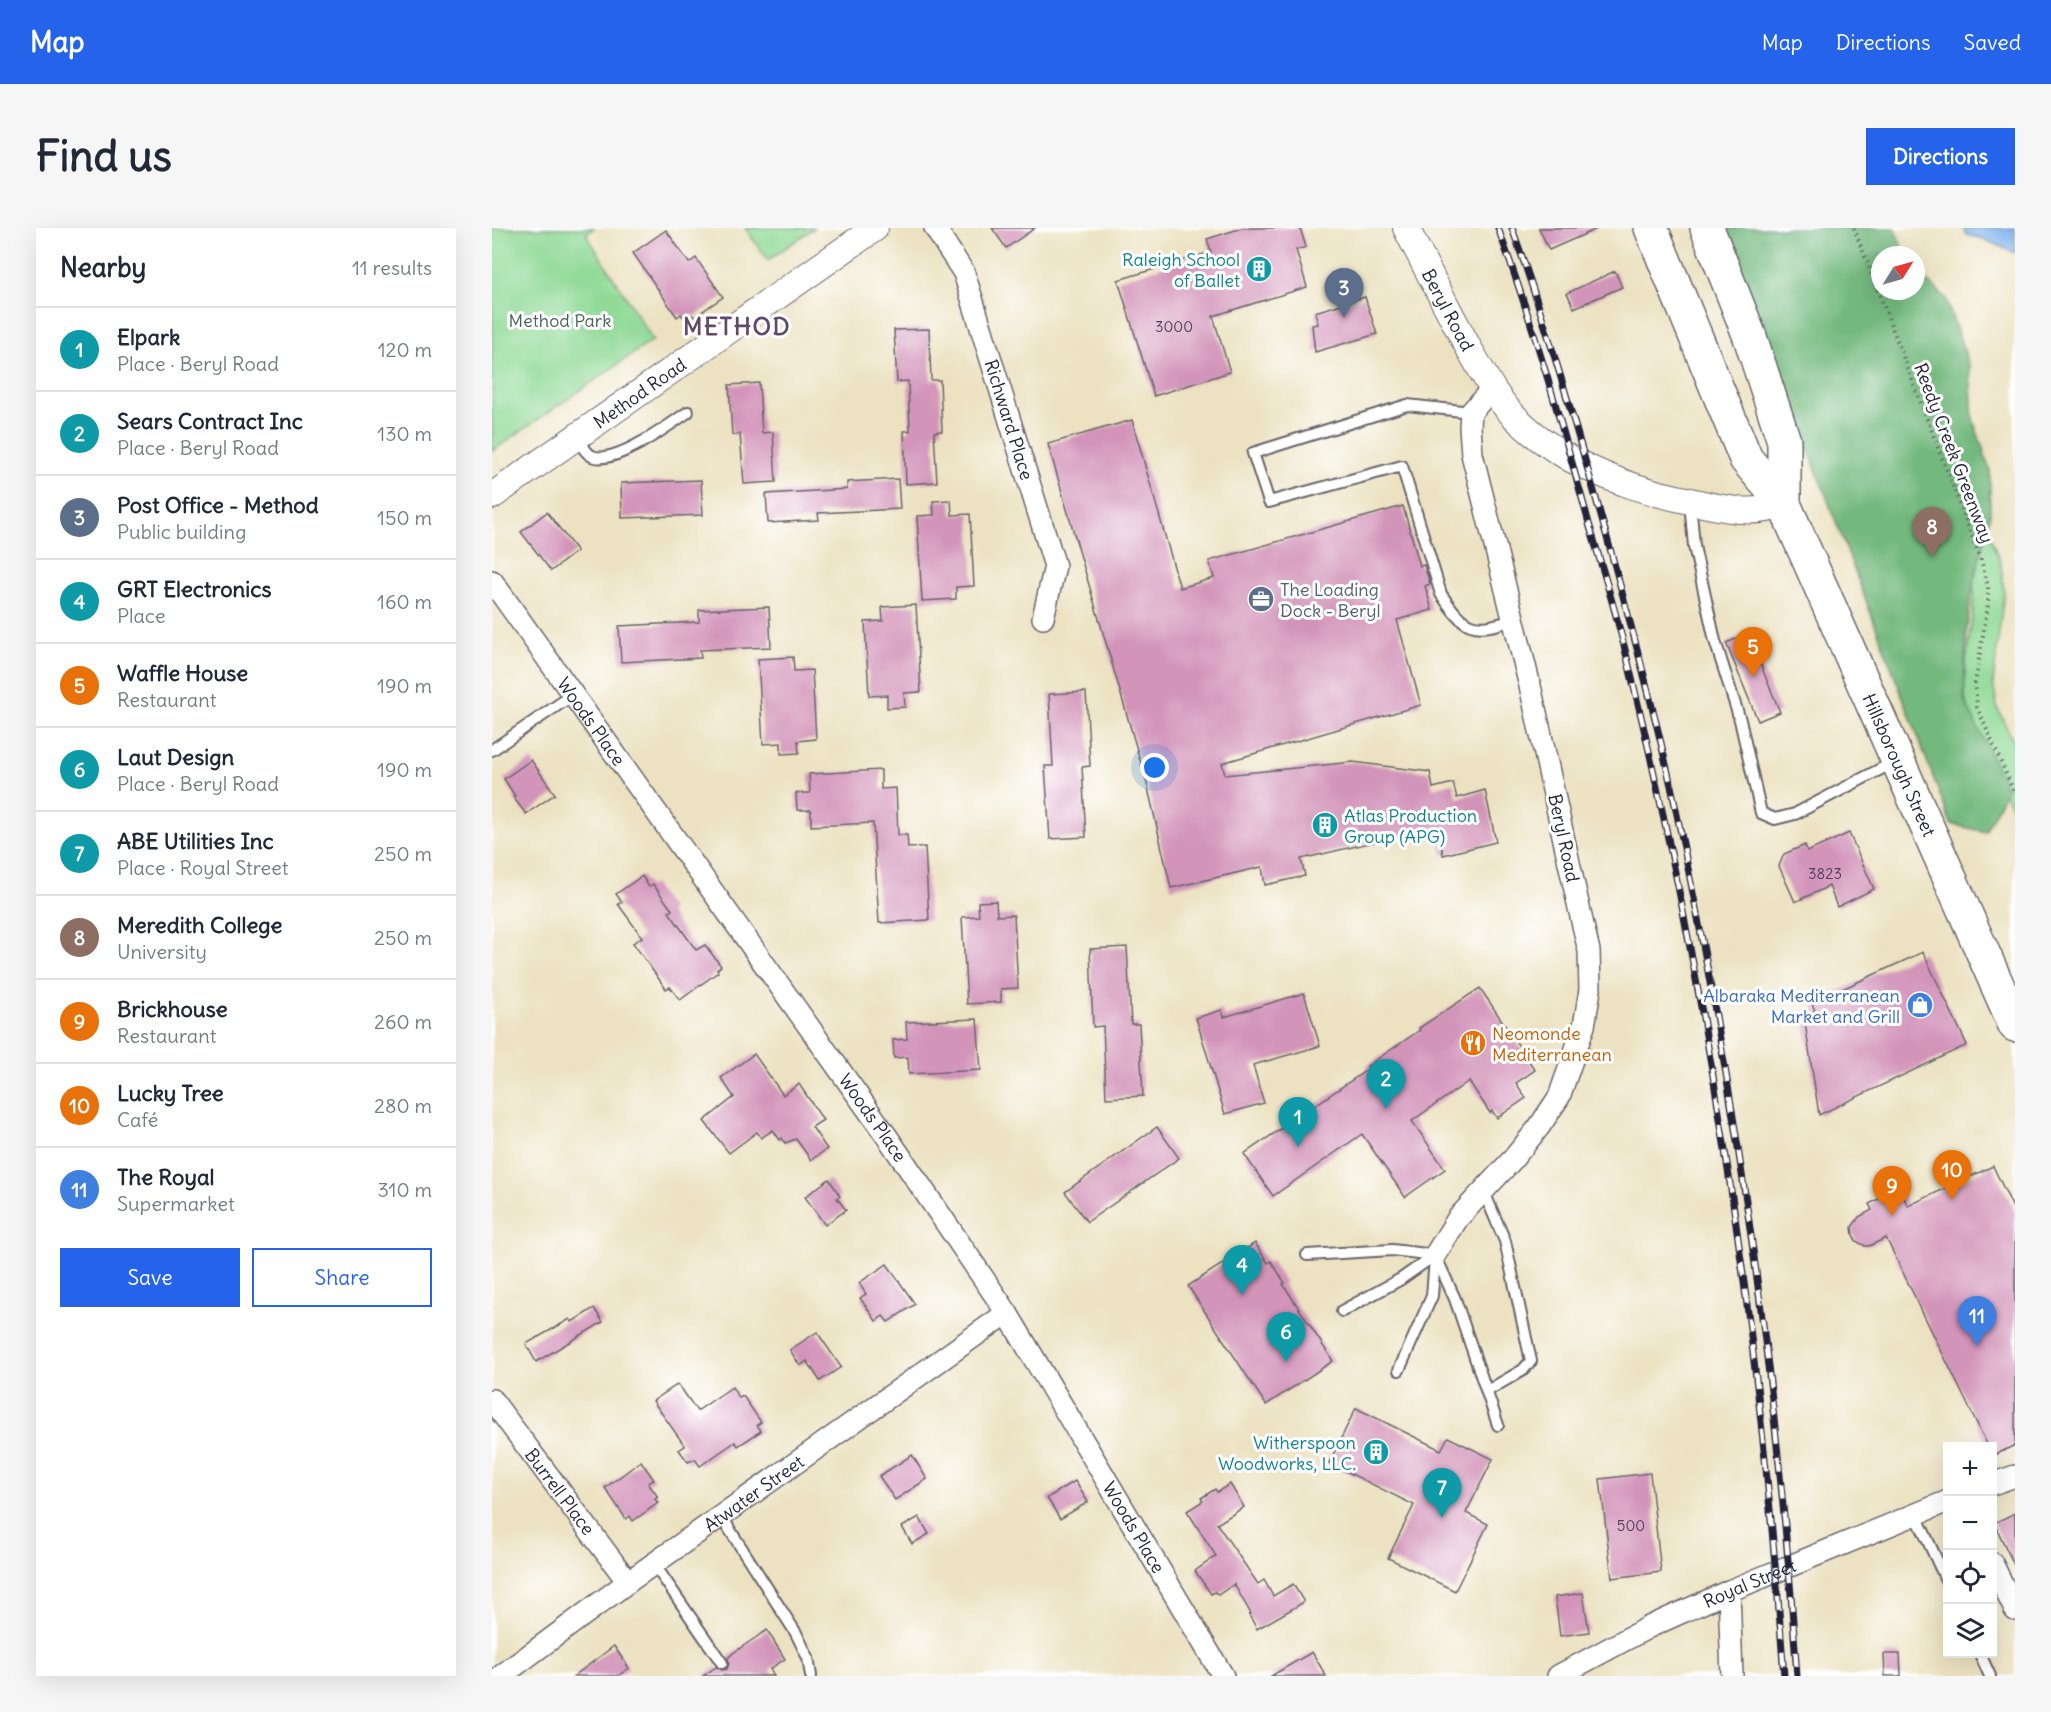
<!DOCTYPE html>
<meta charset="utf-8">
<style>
body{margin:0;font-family:Delius,sans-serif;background:#f6f6f7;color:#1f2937}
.controls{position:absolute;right:18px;bottom:18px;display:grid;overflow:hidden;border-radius:0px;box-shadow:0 6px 24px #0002}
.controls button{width:54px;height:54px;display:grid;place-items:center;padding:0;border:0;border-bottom:2px solid #e0e1e3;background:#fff;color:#1f2937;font:30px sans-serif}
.compass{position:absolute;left:1379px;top:18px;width:54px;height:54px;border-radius:50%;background:#fff;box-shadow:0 6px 24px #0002;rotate:53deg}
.you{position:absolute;left:663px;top:540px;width:21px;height:21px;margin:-15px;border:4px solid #fff;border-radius:50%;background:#1a73e8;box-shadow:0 0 0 9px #1a73e833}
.badge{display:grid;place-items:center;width:39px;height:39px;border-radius:50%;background:#2563eb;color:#fff;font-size:20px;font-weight:700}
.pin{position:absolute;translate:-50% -50px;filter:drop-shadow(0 2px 3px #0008)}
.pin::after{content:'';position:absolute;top:32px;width:21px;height:18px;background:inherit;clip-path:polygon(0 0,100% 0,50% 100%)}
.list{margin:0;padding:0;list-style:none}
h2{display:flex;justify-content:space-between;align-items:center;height:78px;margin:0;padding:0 24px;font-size:26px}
h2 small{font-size:20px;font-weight:400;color:#747a83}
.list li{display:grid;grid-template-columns:39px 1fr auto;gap:18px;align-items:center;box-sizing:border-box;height:84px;padding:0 24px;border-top:2px solid #e0e1e3}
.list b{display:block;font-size:22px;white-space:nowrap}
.list p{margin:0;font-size:20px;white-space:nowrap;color:#747a83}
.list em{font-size:20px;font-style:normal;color:#747a83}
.actions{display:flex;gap:12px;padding:18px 24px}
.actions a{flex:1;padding:14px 0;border:2px solid #2563eb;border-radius:0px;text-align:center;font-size:21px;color:#2563eb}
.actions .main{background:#2563eb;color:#fff}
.icon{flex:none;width:33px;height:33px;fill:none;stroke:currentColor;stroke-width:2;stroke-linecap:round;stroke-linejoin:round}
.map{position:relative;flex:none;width:1523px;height:1448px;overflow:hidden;border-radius:0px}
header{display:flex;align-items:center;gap:36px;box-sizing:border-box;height:84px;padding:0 30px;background:#2563eb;color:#fff}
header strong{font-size:28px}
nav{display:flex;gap:33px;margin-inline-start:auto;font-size:21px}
.intro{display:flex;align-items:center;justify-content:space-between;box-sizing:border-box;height:144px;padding:0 36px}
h1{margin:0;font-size:42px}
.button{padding:15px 27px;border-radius:0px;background:#2563eb;color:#fff;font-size:21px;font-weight:700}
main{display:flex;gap:36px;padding:0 36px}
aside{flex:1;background:#fff;border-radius:0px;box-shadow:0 6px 24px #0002}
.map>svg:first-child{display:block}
.green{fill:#8fd995;stroke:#587e68;stroke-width:1.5}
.forest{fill:#73b97e;stroke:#4a6e5c;stroke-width:1.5}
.water{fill:#80b3ed;stroke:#516a94;stroke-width:1.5}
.building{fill:#d394ba}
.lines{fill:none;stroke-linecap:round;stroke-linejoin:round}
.service-casing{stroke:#69656a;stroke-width:14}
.minor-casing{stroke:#69656a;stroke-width:24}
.tertiary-casing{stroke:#69656a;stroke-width:28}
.primary-casing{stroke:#69656a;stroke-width:36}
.path{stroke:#69656a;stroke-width:4;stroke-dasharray:1.5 4.5;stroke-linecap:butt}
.service{stroke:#fff;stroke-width:10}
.minor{stroke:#fff;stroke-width:21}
.tertiary{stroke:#fff;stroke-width:26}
.primary{stroke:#fff;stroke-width:33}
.rail-casing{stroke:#22223b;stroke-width:7}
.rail{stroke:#fff;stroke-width:4.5;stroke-dasharray:14;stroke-linecap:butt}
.labels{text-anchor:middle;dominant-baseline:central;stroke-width:6;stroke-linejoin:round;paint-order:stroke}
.number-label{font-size:15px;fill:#4e3e5b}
.culture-label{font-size:18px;fill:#0d838f;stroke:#fff;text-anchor:end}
.street-label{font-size:18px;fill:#22223b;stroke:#fff}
.park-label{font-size:18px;fill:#48625a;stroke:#fff}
.service-label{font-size:18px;fill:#4e5e75;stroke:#fff;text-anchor:start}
.shop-label{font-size:18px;fill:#366cbe;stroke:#fff;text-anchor:end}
.food-label{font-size:18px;fill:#c56008;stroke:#fff;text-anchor:start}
.district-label{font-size:24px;font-weight:bold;letter-spacing:1.5px;fill:#604a67;stroke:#fff}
</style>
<header>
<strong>Map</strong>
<nav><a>Map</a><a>Directions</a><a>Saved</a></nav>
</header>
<div class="intro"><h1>Find us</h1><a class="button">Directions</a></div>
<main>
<aside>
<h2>Nearby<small>11 results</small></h2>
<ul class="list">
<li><span class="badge" style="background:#0f9aa8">1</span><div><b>Elpark</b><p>Place · Beryl Road</p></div><em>120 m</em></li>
<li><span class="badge" style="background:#0f9aa8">2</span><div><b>Sears Contract Inc</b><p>Place · Beryl Road</p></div><em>130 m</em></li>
<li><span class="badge" style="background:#5c6f8a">3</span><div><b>Post Office - Method</b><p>Public building</p></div><em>150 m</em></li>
<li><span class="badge" style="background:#0f9aa8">4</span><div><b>GRT Electronics</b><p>Place</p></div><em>160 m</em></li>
<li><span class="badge" style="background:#e8710a">5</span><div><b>Waffle House</b><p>Restaurant</p></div><em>190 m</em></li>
<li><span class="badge" style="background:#0f9aa8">6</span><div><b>Laut Design</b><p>Place · Beryl Road</p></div><em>190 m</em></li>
<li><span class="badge" style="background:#0f9aa8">7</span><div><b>ABE Utilities Inc</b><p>Place · Royal Street</p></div><em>250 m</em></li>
<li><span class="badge" style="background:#8d6e63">8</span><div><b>Meredith College</b><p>University</p></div><em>250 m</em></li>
<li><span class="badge" style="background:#e8710a">9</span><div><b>Brickhouse</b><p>Restaurant</p></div><em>260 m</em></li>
<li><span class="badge" style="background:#e8710a">10</span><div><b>Lucky Tree</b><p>Café</p></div><em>280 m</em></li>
<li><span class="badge" style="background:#3f7fe0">11</span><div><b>The Royal</b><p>Supermarket</p></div><em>310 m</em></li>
</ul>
<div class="actions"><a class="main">Save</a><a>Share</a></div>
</aside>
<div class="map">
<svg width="1523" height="1448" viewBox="0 0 1523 1448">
<rect width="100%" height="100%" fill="#fff"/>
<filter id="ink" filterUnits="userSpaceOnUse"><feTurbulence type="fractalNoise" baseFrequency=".0167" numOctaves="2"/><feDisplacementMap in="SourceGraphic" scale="12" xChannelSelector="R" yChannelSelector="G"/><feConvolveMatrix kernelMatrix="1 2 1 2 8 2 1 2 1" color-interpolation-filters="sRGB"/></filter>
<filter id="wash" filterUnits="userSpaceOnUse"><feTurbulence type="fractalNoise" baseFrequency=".008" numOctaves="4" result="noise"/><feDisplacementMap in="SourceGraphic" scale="24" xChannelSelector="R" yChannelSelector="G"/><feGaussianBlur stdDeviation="1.35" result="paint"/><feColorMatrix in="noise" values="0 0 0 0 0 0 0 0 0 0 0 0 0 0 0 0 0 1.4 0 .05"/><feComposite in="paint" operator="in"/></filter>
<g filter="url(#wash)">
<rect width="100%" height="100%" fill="#ece2c1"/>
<!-- green -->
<g class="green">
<path d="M0 0H102L94 6 161 112 0 223Z"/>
<path d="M253 0H322L276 32Z"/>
<path d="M1351 0 1388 27V63H1406L1509 337 1512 364 1501 454 1505 479 1523 517V587L1478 492C1462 441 1487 397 1481 347Z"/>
</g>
<!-- forest -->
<path class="forest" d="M1232 0H1402L1414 27H1388V63H1424V43L1453 69 1478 140 1481 191 1498 242V287L1481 356 1474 406 1472 471 1515 561 1493 604 1459 596Z"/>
<!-- water -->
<path class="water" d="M1471 0H1523V25L1489 10 1475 7Z"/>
<g id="blocks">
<!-- building -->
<g class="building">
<path d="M500 0H543L514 20Z"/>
<path d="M750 0H808L814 19 804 22 815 59 721 88 738 144 662 168 626 52 719 24 715 11Z"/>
<path d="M1047 0H1107L1057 22Z"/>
<path d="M174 2 197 35 204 30 231 69 202 89 200 87 193 91 189 86 185 89 141 25Z"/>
<path d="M1123 43 1130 59 1082 80 1075 65Z"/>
<path d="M873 69 885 106 823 124 820 97 826 96 823 84Z"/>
<path d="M437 101 439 152H448L450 203 442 204 445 254 414 256 412 203H418L416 153 405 154 402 102Z"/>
<path d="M267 155 270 205 281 204 284 254 252 256 248 206 240 207 237 157Z"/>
<path d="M640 192 688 360 722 350 717 333 911 278 928 338 932 337 938 356 933 358 940 382 905 392 929 477 730 535 733 547 861 534 938 544 941 560 961 555 965 570 993 562 1004 614 951 627 946 599 809 631 813 648 773 657 770 639 679 660 655 556 556 216Z"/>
<path d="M406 251 408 281 326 285 327 292 276 295 274 266 355 261V254Z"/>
<path d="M209 252 211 287 130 290 129 255Z"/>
<path d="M459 272 460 287 478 286 482 358 464 359V371L430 373 425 288 442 287 441 273Z"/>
<path d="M55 284 85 323 59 343 29 304Z"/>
<path d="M424 377 429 464 412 465 413 479 395 480V467L377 468 373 394 391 393 390 379Z"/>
<path d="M277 379 279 419 208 422 209 430 129 434 127 398 207 394V382Z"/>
<path d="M1256 406 1288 484 1266 493 1234 415Z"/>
<path d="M301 429 302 443 320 442 324 511 306 513 307 525 289 526V515L271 516 266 431Z"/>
<path d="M594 464 598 538 590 539 594 609 558 611 553 538H561L557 466Z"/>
<path d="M39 532 63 566 34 586 21 569 23 568 12 551Z"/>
<path d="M389 542V561L404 560 406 607H415L416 620 433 619 437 692 387 695 381 595 319 598V582H305L304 565H318L317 546Z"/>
<path d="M1357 605 1382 661 1345 679 1337 658 1303 674 1287 638 1292 626 1313 617 1315 624Z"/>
<path d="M150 648 157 659 161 656 180 682 177 684 204 722 213 717 229 738 225 742 226 744 188 772 178 759 174 761 141 715 150 709 126 676 130 674 124 666Z"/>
<path d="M504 673 505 688 522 687 526 760 509 761V774L475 776 470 689 487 688 486 674Z"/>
<path d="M635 719 639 796H647L651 868 614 870 611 798 601 799 598 721Z"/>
<path d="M1431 724 1475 817 1327 887 1312 788 1323 783 1320 775Z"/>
<path d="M988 760 1043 842 1024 855 1034 870 1005 890 1000 883 998 885 977 853 920 893 953 941 913 969 870 906 781 968 752 926 876 841 875 838 928 802 927 800Z"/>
<path d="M812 765 828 818 761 837 772 875 733 886 704 790 730 782 732 789Z"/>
<path d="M485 791 489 842 417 846 416 829 402 830 401 812 415 811 414 794Z"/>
<path d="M262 826 291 867 307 856 331 892 320 899 335 921 319 932 304 911 293 915 290 910 288 912 281 902 269 910 265 904 237 925 212 893 242 869 229 850Z"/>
<path d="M665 899 687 930 595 994 573 964Z"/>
<path d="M1501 938 1523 984V1217L1501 1228 1500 1218H1496L1394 1010 1377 1018H1373L1364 1013 1361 1007 1360 999 1367 989 1380 982 1377 976 1407 960 1416 978Z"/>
<path d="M337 951 348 968 345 970 354 982 333 997 313 969Z"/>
<path d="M763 1015 776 1035 779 1033 793 1055 791 1056 841 1133 774 1177 696 1058Z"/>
<path d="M395 1036 423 1076 396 1094 391 1088 384 1093 368 1070 374 1066 367 1055Z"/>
<path d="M102 1080 111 1094 44 1134 34 1116 78 1091 80 1094Z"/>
<path d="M325 1104 349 1139 328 1153 315 1133 308 1138 298 1122Z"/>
<path d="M186 1156 205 1183 240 1159 247 1170 251 1168 269 1194 265 1197 269 1203 246 1218 243 1214 208 1238 203 1231 196 1234 187 1222 193 1218 161 1173Z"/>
<path d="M864 1180 949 1222 956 1209 1001 1231 974 1285 996 1296 963 1363 896 1330 922 1277 837 1235Z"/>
<path d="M420 1227 435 1251 403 1272 387 1248Z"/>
<path d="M149 1233 162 1252 156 1255 166 1269 163 1271 166 1275 141 1293 138 1288 134 1291 113 1260Z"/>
<path d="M1158 1245 1169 1344 1120 1350 1108 1251Z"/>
<path d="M583 1253 596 1274 568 1291 555 1270Z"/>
<path d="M738 1256 752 1279 725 1296 766 1356 772 1352 781 1368 801 1356 812 1374 765 1401 757 1387 759 1386 742 1356 726 1367 723 1364 719 1366 703 1343 724 1328 695 1283 711 1273 709 1270 723 1261 725 1264Z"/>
<path d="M1523 1285V1339L1502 1295Z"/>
<path d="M427 1289 437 1306 420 1316 410 1299Z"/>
<path d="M1091 1365 1097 1404 1068 1408 1063 1369Z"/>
<path d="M275 1402 293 1431 278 1441 282 1448H211L224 1439 230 1442 235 1441 237 1435 236 1430 241 1425Z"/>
<path d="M122 1418 137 1440 126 1448H82Z"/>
<path d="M820 1424 834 1448H779Z"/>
<path d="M1392 1426H1408L1409 1448H1393Z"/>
</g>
</g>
</g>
<g filter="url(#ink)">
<use href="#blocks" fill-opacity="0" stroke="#69656a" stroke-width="1.5"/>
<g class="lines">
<defs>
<g id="service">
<path d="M979 184 915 177 761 225 777 274 910 238 949 366C973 401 980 405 1021 392"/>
<path d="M85 209C89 216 94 227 103 229 127 234 176 198 196 184"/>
<path d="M1198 274 1202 318 1223 413 1248 492 1269 585 1283 591 1303 586 1404 533"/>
<path d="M0 522 82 466"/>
<path d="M992 964 1013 1013 1039 1133 1031 1142 995 1163"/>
<path d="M815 1027 900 1022 943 1027"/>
<path d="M943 1027 963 1071 1006 1197"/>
<path d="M850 1083 909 1051 943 1027"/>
<path d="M907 1142 940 1068 943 1030"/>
<path d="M1423 1285 1456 1356"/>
<path d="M229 1288 304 1405 316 1430 319 1448"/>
<path d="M162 1336 230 1435"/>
<path d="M1488 1426 1498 1448"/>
</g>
<g id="minor">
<path id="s1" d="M443 0 472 45 563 338 551 390"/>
<path id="s2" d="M0 353 396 910 515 1085 731 1448"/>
<path d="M943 1027 966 990 1021 931 1047 899 1067 869 1092 798 1098 762 1097 723 1087 680 1039 462 980 226 978 199 979 184 1000 161"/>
<path id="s3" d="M0 1172 136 1354"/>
<path d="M1500 1256 1523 1248"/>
<path d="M1500 1335 1523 1382"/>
<path d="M1237 1363 1240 1448"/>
<path id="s4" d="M9 1448 136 1354 515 1085"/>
<path id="s5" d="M1066 1448 1157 1399 1237 1363 1456 1273"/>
</g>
<g id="tertiary">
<path id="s6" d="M914 0C934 39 954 78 975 117 989 141 1001 166 1020 186 1064 232 1128 258 1189 271 1222 278 1259 290 1292 276"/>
<path id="s7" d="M0 268 383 0"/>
</g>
<g id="primary">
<path id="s8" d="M1159 0 1254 231 1292 276 1523 797"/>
<path d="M1215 0 1258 109 1292 213V276"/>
</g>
</defs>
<!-- service casing -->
<use href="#service" class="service-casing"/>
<!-- minor casing -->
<use href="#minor" class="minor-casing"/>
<!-- tertiary casing -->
<use href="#tertiary" class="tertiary-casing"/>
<!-- primary casing -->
<use href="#primary" class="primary-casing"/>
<!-- path -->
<path class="path" d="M1362 0 1489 332 1496 358V377L1483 455 1485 479 1523 566"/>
<!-- service -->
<use href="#service" class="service"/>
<!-- minor -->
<use href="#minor" class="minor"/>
<!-- tertiary -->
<use href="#tertiary" class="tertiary"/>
<!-- primary -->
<use href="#primary" class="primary"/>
<defs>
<g id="rail">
<path d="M1006 0C1042 98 1070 198 1098 299 1112 346 1127 394 1138 442 1218 772 1268 1109 1292 1448"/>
<path d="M1020 0C1056 100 1085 203 1114 306 1137 389 1160 473 1179 558 1242 852 1285 1148 1305 1448"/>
</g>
</defs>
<!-- rail casing -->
<use href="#rail" class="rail-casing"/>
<!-- rail -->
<use href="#rail" class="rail"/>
</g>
</g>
<!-- icons -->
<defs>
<symbol id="building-disc" viewBox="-11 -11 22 22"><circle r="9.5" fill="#0f9aa8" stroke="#fff"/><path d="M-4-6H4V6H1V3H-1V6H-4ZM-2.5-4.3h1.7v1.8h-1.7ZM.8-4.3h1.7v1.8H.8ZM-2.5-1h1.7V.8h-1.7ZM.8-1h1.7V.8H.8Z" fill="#fff"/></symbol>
<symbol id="office-disc" viewBox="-11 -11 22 22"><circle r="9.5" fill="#5c6f8a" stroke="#fff"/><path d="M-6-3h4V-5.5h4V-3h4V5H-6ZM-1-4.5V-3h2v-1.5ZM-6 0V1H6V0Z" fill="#fff"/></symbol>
<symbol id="shop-disc" viewBox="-11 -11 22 22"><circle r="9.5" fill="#3f7fe0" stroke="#fff"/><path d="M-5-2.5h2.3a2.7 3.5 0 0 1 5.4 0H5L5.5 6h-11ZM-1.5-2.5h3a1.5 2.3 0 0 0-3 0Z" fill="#fff"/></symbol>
<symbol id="restaurant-disc" viewBox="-11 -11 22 22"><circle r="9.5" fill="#e8710a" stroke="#fff"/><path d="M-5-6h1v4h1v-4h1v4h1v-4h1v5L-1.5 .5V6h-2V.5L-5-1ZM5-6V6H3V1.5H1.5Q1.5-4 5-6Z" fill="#fff"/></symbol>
</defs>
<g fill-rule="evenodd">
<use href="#building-disc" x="752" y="26" width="30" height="30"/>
<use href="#office-disc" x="754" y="356" width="30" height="30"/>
<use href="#building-disc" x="818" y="582" width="30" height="30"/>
<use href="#shop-disc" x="1413" y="762" width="30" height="30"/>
<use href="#restaurant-disc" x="966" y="800" width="30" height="30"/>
<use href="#building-disc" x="869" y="1209" width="30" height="30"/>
</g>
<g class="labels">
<!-- number labels -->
<g class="number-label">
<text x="682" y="98">3000</text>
<text x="1333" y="645">3823</text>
<text x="1139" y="1297">500</text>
</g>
<!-- culture labels -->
<g class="culture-label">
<text x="748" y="31">Raleigh School<tspan x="748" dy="21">of Ballet</tspan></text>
<text x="852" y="587" text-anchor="start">Atlas Production<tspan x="852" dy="21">Group (APG)</tspan></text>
<text x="864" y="1214">Witherspoon<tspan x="864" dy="21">Woodworks, LLC.</tspan></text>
</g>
<!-- street labels -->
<g class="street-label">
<text stroke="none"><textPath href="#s6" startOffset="92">Beryl Road</textPath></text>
<text stroke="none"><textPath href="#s7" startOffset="180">Method Road</textPath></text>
<text stroke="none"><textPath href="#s1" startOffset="207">Richward Place</textPath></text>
<text transform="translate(1462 225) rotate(69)">Reedy Creek Greenway</text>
<text stroke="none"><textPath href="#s2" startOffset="172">Woods Place</textPath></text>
<text stroke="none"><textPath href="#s8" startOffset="594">Hillsborough Street</textPath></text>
<text transform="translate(1072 610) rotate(78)">Beryl Road</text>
<text stroke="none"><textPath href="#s2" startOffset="658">Woods Place</textPath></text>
<text stroke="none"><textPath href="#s3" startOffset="114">Burrell Place</textPath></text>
<text stroke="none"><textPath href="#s4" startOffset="312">Atwater Street</textPath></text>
<text stroke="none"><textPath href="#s2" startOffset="1144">Woods Place</textPath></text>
<text stroke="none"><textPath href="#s5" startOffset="213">Royal Street</textPath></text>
</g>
<!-- park labels -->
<g class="park-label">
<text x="68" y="92">Method Park</text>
</g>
<!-- service labels -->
<g class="service-label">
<text x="788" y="361">The Loading<tspan x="788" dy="21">Dock - Beryl</tspan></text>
</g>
<!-- shop labels -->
<g class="shop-label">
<text x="1408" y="767">Albaraka Mediterranean<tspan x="1408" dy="21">Market and Grill</tspan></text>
</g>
<!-- food labels -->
<g class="food-label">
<text x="1000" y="805">Neomonde<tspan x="1000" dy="21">Mediterranean</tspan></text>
</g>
<!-- district labels -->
<g class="district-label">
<text x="245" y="98">METHOD</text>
</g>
</g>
</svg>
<div class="controls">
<button>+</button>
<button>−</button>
<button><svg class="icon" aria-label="locate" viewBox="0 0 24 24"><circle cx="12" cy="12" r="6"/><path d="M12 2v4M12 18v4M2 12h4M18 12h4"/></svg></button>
<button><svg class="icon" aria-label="layers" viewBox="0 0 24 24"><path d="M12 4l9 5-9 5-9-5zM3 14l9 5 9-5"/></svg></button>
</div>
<svg class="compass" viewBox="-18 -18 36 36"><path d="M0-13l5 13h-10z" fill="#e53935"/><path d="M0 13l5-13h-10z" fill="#747a83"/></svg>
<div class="you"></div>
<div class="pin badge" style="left:806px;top:919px;background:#0f9aa8">1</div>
<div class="pin badge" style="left:894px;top:881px;background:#0f9aa8">2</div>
<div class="pin badge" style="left:852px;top:90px;background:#5c6f8a">3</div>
<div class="pin badge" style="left:750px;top:1067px;background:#0f9aa8">4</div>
<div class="pin badge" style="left:1261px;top:449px;background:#e8710a">5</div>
<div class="pin badge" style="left:794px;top:1134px;background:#0f9aa8">6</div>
<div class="pin badge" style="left:950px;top:1290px;background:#0f9aa8">7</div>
<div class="pin badge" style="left:1440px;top:329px;background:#8d6e63">8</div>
<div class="pin badge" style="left:1400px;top:988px;background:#e8710a">9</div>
<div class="pin badge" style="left:1460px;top:972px;background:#e8710a">10</div>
<div class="pin badge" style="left:1485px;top:1118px;background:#3f7fe0">11</div>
</div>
</main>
